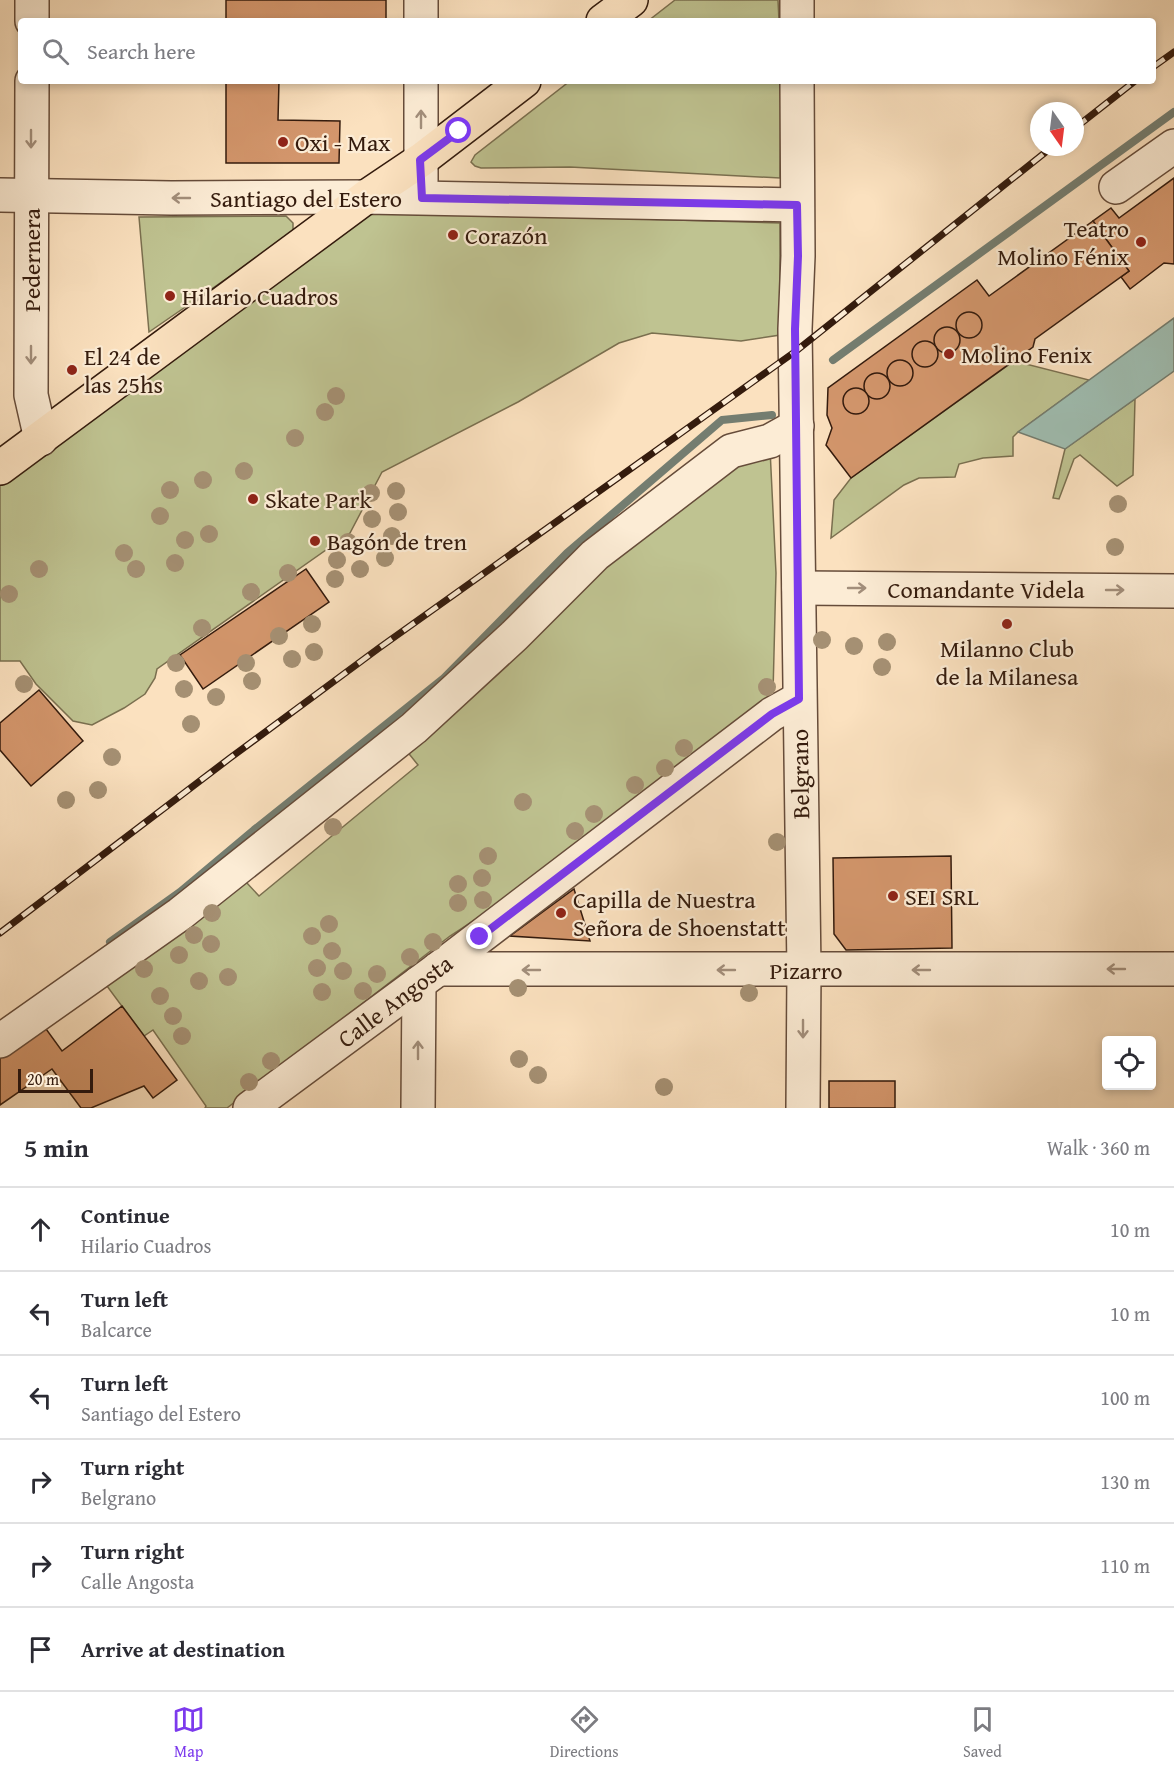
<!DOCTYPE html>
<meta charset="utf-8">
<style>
body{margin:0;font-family:"Gentium Book Plus",serif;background:#f2f2f3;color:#2b2b33}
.controls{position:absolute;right:18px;bottom:18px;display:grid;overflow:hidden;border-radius:6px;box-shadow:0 3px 9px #0003}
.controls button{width:54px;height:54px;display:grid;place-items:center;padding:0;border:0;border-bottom:2px solid #e1e1e2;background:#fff;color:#2b2b33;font:30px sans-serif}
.compass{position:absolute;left:1030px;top:102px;width:54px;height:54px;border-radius:50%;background:#fff;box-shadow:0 3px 9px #0003;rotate:166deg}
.scale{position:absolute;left:18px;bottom:15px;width:75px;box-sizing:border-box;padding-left:6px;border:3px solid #341b0d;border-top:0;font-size:16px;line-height:21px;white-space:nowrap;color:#341b0d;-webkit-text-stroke:4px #fcecd5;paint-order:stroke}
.stop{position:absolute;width:18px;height:18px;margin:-14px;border:4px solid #7c3aed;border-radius:50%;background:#fff}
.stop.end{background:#7c3aed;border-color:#fff;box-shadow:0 2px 6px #0008}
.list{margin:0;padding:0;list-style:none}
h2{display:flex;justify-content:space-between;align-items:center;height:78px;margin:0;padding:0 24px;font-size:26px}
h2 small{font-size:20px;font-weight:400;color:#7c7c81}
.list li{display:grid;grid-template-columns:39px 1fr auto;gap:18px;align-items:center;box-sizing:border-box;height:84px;padding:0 24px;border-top:2px solid #e1e1e2}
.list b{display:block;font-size:22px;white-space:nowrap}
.list p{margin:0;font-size:20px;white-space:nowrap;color:#7c7c81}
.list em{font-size:20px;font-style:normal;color:#7c7c81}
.icon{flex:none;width:33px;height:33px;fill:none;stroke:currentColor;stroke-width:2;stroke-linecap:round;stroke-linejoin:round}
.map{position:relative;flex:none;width:1174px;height:1108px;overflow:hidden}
.search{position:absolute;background:#fff;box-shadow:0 3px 9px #0003;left:18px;right:18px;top:18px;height:66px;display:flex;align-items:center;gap:15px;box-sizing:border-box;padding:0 21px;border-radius:6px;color:#7c7c81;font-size:22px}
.sheet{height:582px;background:#fff}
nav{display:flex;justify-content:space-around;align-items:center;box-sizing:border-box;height:84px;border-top:2px solid #e1e1e2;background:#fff;font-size:16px;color:#7c7c81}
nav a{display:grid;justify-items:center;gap:3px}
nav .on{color:#7c3aed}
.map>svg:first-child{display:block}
.green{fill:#bfc391;stroke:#7a6f4f;stroke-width:1.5}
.water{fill:#9fbeb2;stroke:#747d70;stroke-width:1.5}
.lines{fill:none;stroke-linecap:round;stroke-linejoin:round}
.stream{stroke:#747d70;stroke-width:8}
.building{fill:#d3966c;stroke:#341b0d;stroke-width:1.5}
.minor-casing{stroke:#664c3a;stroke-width:36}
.major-casing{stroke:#341b0d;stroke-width:36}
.minor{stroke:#fcecd5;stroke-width:33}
.major{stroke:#fbe1bf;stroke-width:33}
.rail-casing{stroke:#341b0d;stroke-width:7}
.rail{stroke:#fcecd5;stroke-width:4.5;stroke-dasharray:14;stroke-linecap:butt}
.tree{fill:#a59073}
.oneway{stroke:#a28e7b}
.route{stroke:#7c3aed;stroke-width:8}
.poi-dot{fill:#8f2418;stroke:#fcecd5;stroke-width:2}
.labels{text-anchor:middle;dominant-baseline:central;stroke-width:4.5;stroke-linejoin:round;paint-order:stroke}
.poi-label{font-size:24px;fill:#341b0d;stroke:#fcecd5;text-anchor:start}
.street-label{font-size:24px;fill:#341b0d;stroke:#fcecd5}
</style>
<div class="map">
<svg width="1174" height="1108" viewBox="0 0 1174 1108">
<rect width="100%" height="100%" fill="#fbe1bf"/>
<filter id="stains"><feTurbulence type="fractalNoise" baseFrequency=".00333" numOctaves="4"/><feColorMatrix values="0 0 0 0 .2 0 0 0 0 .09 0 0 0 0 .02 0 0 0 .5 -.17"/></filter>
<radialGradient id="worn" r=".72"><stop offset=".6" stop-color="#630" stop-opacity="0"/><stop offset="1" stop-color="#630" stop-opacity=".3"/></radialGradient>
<!-- green -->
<g class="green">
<path d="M675 0H778L779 21H648Z"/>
<path d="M570 81H781L780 178 570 167 481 168 475 166 471 162 475 155Z"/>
<path d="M365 211 780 223V335L741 341 652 333 619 343 518 402 382 472 350 533 157 669 155 678 145 694 124 708 92 725 73 721 36 684 20 661H0V481Z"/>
<path d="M286 216 293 223V233L149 332 139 217Z"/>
<path d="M1014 361 1089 380 1018 432 1013 437V456L983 458 959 464 955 477 919 478 904 485 831 538 834 500 851 478Z"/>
<path d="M1135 399 1133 475 1117 486 1080 455 1074 459 1059 499 1053 498 1065 449Z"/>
<path d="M770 449 776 573 773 693 703 749 484 914 450 936 227 1108H205L206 1106 153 1030 144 1036 101 978 246 882 259 896 418 765 406 750 577 588 738 460Z"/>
</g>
<!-- water -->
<path class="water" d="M1174 318V371L1065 449 1018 432Z"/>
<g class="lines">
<!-- stream -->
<g class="stream">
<path d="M833 360 1174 112"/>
<path d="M110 942 180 892 254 830 443 679 567 553 722 420 772 415"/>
</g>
</g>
<!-- building -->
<g class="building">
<rect x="226" y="0" width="160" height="21"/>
<path d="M226 81H279L278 120 340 121 339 163H226Z"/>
<path d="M1174 178V264L1164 263 1130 289 1121 277 1129 271 1093 221 1111 208 1119 218Z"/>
<path d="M1093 221 1129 271 1035 339 1033 347 851 478 826 445 832 428 827 415 828 388 977 280 989 296Z"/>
<circle cx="969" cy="325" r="13"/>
<circle cx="947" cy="340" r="13"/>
<circle cx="925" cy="354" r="13"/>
<circle cx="900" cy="373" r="13"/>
<circle cx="877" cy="386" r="13"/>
<circle cx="856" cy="401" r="13"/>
<path d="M306 569 329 602 203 689 180 655Z"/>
<path d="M39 690 83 741 31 786 0 750V723Z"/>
<path d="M951 856 952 948 846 950 834 934 833 858Z"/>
<path d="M574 889 590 941 510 936Z"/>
<path d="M122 1006 177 1080 153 1098 144 1086 91 1108H81L52 1069 0 1105V1053L41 1022 62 1051Z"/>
<rect x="829" y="1081" width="66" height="27"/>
</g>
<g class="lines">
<defs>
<g id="minor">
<path d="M32 21V0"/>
<path d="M421 21V0"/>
<path d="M797 21V0"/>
<path d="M32 81 31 395 41 439"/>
<path d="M421 81V184"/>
<path d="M797 81 798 256 795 329 804 970 803 1108"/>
<path d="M1116 187 1174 146"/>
<path d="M0 195 171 198 366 197 797 205"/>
<path d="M799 588 1174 591"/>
<path d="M438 969H1174"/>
<path d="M0 1041 180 914 414 728 514 636 595 555 731 451 770 441 797 426"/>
<path d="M250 1108 438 969 772 714 799 699"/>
<path d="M418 1108 419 983"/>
</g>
<g id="major">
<path d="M603 21 631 0"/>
<path d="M0 468 366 197 421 160 524 81"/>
</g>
</defs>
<!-- minor casing -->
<use href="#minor" class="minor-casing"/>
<!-- major casing -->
<use href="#major" class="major-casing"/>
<!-- minor -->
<use href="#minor" class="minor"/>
<!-- major -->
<use href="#major" class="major"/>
<defs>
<g id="rail">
<path d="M1153 67 1174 52"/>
<path d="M1075 128 1135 81"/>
<path d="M0 933 230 758 379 648 796 351 1052 147"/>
</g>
</defs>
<!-- rail casing -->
<use href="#rail" class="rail-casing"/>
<!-- rail -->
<use href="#rail" class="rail"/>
</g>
<!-- trees -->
<g class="tree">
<circle cx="336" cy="396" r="9"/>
<circle cx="325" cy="412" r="9"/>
<circle cx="295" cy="438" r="9"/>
<circle cx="244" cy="471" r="9"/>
<circle cx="203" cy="480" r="9"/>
<circle cx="170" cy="490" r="9"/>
<circle cx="396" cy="491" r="9"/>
<circle cx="371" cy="493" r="9"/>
<circle cx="1118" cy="504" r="9"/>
<circle cx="398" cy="512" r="9"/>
<circle cx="160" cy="516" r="9"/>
<circle cx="372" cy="519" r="9"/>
<circle cx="209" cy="534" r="9"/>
<circle cx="392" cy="536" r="9"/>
<circle cx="185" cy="540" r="9"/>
<circle cx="348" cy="542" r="9"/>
<circle cx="1115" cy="547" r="9"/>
<circle cx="124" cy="553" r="9"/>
<circle cx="385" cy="558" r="9"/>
<circle cx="337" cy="560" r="9"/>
<circle cx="175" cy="563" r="9"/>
<circle cx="39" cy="569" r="9"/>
<circle cx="136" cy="569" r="9"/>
<circle cx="360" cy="569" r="9"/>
<circle cx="288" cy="573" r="9"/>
<circle cx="335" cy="579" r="9"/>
<circle cx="251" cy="592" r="9"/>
<circle cx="9" cy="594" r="9"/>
<circle cx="312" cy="624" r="9"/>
<circle cx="202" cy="628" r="9"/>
<circle cx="279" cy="636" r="9"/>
<circle cx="822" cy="640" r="9"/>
<circle cx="887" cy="642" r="9"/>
<circle cx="854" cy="646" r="9"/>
<circle cx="314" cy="652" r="9"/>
<circle cx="292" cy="659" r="9"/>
<circle cx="176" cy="663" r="9"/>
<circle cx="246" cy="663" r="9"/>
<circle cx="882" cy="667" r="9"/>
<circle cx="252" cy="681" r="9"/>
<circle cx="24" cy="684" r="9"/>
<circle cx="767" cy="687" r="9"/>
<circle cx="184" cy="689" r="9"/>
<circle cx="216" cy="697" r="9"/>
<circle cx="191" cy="724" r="9"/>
<circle cx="684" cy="748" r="9"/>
<circle cx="112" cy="757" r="9"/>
<circle cx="665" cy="768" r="9"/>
<circle cx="635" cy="785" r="9"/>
<circle cx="98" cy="790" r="9"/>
<circle cx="66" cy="800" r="9"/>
<circle cx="523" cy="802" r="9"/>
<circle cx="594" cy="814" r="9"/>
<circle cx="333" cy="827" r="9"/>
<circle cx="575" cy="831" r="9"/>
<circle cx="777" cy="842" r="9"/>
<circle cx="488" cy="856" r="9"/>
<circle cx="482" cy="878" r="9"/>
<circle cx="458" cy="884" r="9"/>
<circle cx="483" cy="900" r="9"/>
<circle cx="458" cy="903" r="9"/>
<circle cx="212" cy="913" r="9"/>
<circle cx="329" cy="924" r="9"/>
<circle cx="194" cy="935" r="9"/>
<circle cx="312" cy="936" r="9"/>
<circle cx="433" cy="942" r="9"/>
<circle cx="211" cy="944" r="9"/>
<circle cx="332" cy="951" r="9"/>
<circle cx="179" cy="955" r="9"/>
<circle cx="410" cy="957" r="9"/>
<circle cx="317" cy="968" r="9"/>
<circle cx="144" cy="969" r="9"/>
<circle cx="343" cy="971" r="9"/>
<circle cx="377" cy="974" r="9"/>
<circle cx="228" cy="977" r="9"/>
<circle cx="199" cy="981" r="9"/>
<circle cx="518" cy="988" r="9"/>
<circle cx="363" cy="991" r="9"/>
<circle cx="322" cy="992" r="9"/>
<circle cx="749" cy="993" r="9"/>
<circle cx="160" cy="996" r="9"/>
<circle cx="173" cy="1016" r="9"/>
<circle cx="182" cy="1036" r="9"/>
<circle cx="519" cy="1059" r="9"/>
<circle cx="271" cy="1061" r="9"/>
<circle cx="538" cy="1075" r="9"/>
<circle cx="249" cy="1082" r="9"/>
<circle cx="664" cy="1087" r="9"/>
</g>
<!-- one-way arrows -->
<defs><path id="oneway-shaft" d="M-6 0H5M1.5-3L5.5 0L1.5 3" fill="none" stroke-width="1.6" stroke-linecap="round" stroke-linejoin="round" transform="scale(1.5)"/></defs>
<g class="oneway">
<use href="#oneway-shaft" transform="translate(421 119) rotate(-90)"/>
<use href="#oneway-shaft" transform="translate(31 139) rotate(90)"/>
<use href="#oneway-shaft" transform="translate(181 198) rotate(180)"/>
<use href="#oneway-shaft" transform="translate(31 355) rotate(90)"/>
<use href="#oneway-shaft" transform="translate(857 588)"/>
<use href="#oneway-shaft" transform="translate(1115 590)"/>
<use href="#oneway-shaft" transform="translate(1116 969) rotate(180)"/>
<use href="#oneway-shaft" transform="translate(531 970) rotate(-180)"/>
<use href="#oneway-shaft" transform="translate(726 970) rotate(-180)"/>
<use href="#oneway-shaft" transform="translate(921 970) rotate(180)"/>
<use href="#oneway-shaft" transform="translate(803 1029) rotate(90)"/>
<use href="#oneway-shaft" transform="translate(418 1050) rotate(-90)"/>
</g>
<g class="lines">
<!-- route -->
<path class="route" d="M459 131 420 160 422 198 797 205 798 256 795 329 799 699 772 714 480 937"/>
</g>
<!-- markers -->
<g class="poi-dot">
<circle cx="283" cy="142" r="6"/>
<circle cx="453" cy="235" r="6"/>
<circle cx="1141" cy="242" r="6"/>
<circle cx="170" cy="296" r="6"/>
<circle cx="949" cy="354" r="6"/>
<circle cx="72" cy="370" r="6"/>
<circle cx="253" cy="499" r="6"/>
<circle cx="315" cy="541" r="6"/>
<circle cx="1007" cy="624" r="6"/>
<circle cx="893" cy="896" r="6"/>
<circle cx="561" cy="913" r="6"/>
</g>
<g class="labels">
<!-- poi labels -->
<g class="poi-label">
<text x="295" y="142">Oxi - Max</text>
<text x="1129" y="228" text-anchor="end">Teatro<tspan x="1129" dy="28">Molino Fénix</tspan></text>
<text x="465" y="235">Corazón</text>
<text x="182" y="296">Hilario Cuadros</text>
<text x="961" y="354">Molino Fenix</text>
<text x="84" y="356">El 24 de<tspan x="84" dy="28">las 25hs</tspan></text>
<text x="265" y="499">Skate Park</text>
<text x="327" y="541">Bagón de tren</text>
<text x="1007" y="648" text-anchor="middle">Milanno Club<tspan x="1007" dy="28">de la Milanesa</tspan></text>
<text x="905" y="896">SEI SRL</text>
<text x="573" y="899">Capilla de Nuestra<tspan x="573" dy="28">Señora de Shoenstatt</tspan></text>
</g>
<!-- street labels -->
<g class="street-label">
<text x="306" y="198">Santiago del Estero</text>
<text transform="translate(31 260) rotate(-90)">Pedernera</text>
<text x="986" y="589">Comandante Videla</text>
<text transform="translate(800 774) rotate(-91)">Belgrano</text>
<text x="806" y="970">Pizarro</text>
<text transform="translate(395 1001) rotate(-37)">Calle Angosta</text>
</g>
</g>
<rect width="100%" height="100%" filter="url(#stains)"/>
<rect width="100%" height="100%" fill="url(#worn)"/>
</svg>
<div class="controls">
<button><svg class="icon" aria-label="locate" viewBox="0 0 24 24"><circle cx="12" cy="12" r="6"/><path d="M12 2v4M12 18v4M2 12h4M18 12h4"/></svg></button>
</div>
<svg class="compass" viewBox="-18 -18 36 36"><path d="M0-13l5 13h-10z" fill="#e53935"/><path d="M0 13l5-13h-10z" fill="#7c7c81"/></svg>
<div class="scale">20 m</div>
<div class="stop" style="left:459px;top:131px"></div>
<div class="stop end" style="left:480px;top:937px"></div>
<div class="search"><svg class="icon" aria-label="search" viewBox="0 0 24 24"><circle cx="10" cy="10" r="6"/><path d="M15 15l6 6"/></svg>Search here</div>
</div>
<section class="sheet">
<h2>5 min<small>Walk · 360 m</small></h2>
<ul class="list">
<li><svg class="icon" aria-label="ahead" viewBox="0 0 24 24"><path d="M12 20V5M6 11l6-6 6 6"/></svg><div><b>Continue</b><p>Hilario Cuadros</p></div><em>10 m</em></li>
<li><svg class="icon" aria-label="left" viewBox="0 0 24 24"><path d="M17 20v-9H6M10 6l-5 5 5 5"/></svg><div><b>Turn left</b><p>Balcarce</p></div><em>10 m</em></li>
<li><svg class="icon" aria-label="left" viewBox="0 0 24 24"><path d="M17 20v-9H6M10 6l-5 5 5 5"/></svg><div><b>Turn left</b><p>Santiago del Estero</p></div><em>100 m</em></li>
<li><svg class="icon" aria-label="right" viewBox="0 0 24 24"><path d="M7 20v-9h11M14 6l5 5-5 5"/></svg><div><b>Turn right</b><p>Belgrano</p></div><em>130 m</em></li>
<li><svg class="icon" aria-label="right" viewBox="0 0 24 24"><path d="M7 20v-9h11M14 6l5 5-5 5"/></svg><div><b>Turn right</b><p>Calle Angosta</p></div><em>110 m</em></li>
<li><svg class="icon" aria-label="arrive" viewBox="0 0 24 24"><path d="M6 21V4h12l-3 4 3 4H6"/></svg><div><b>Arrive at destination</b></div></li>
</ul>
</section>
<nav>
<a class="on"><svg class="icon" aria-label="map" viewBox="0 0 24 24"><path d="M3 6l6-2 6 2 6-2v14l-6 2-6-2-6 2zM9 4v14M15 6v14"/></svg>Map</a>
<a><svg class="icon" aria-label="directions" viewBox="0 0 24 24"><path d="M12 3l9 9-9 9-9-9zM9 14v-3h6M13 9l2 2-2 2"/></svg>Directions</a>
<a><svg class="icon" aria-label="saved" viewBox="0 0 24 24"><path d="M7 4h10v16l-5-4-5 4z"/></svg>Saved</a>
</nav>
